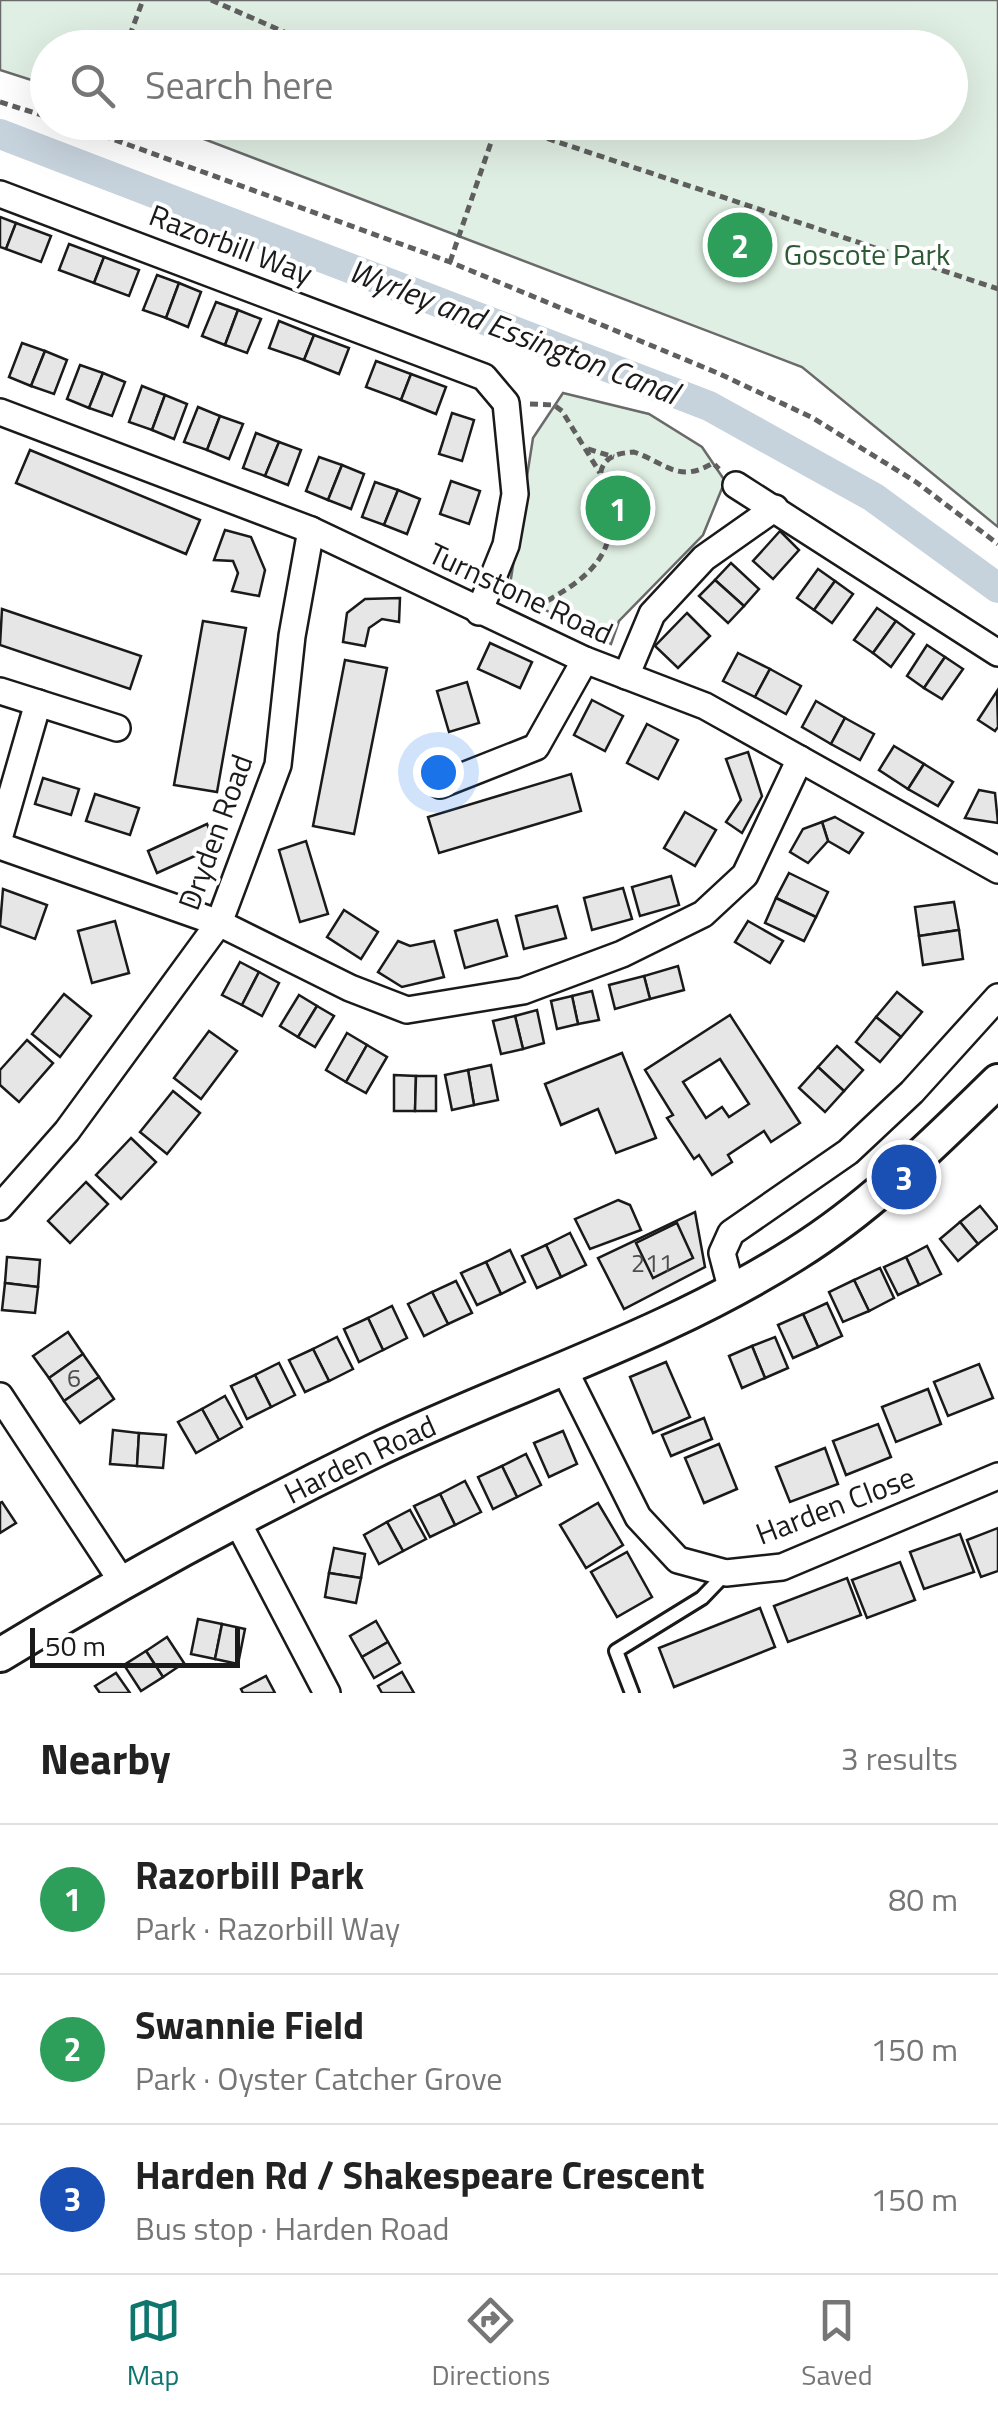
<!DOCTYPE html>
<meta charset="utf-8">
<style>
body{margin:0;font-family:"Titillium Web",sans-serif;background:#f6f6f6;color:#222}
.scale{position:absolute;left:30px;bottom:25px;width:210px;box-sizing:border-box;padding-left:10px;border:5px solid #1a1a1a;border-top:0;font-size:28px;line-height:35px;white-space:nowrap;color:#1a1a1a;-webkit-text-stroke:8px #fff;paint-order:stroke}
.you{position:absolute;left:438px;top:772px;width:35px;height:35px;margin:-25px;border:8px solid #fff;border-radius:50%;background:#1a73e8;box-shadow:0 0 0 15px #1a73e833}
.badge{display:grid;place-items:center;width:65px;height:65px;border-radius:50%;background:#0f766e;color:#fff;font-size:32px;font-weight:700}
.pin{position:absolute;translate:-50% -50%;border:5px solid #fff;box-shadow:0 2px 10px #0006}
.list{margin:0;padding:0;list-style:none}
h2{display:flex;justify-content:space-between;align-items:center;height:130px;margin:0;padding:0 40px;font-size:42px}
h2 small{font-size:32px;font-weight:400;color:#767676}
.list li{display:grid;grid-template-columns:65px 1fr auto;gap:30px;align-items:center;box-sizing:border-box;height:150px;padding:0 40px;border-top:2px solid #e0e0e0}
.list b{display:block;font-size:38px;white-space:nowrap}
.list p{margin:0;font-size:32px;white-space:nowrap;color:#767676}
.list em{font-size:32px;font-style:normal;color:#767676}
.icon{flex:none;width:55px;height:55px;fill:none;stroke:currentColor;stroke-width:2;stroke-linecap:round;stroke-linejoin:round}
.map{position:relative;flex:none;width:998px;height:1693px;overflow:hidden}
.search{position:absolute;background:#fff;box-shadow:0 10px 40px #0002;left:30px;right:30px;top:30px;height:110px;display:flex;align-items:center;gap:25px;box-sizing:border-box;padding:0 35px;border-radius:55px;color:#767676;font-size:38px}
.sheet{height:580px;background:#fff}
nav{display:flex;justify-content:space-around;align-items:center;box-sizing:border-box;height:140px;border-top:2px solid #e0e0e0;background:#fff;font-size:28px;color:#767676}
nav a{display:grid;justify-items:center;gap:5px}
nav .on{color:#0f766e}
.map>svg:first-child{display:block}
.green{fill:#e0efe3;stroke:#6a6a6a;stroke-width:2.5}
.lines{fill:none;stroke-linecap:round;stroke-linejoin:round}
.canal{stroke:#c6d2dc;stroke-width:30}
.building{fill:#e6e6e6;stroke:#1a1a1a;stroke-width:2.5;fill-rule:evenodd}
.service-casing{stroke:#1a1a1a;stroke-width:18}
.minor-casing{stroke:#1a1a1a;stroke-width:30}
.tertiary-casing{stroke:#1a1a1a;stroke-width:38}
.path{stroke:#5f5f5f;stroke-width:5;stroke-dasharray:8 5;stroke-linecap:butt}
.service{stroke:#fff;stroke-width:12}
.minor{stroke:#fff;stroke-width:25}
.tertiary{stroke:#fff;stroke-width:32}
.labels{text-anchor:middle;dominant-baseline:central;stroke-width:8;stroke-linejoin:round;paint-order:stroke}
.number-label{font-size:25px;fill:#4d4d4d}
.street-label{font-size:30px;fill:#1a1a1a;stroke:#fff}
.park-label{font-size:30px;fill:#2b5a34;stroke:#fff}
.water-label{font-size:32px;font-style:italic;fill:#1a1a1a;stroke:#fff}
</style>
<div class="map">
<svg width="998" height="1693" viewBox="0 0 998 1693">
<rect width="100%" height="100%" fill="#fff"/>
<!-- green -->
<g class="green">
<path d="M0 0H998V527L802 367 162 123 950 122V48H48L47 85 0 70Z"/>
<path d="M563 393 649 414 702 447 725 481 703 535 619 621 611 644 509 591 533 438Z"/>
</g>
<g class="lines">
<!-- canal -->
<path class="canal" d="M0 134 709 406 873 497 998 588"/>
</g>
<!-- building -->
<g class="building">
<path d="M0 217 16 223 6 249 0 247Z"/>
<path d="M16 223 51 236 41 262 6 249Z"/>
<path d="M69 244 104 257 94 283 59 270Z"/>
<path d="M104 257 139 270 129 296 94 283Z"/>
<path d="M157 275 179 283 166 318 143 310Z"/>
<path d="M179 283 201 292 188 327 166 318Z"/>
<path d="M216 302 238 310 225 345 202 336Z"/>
<path d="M238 310 261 319 247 353 225 345Z"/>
<path d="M279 321 314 335 304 360 269 348Z"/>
<path d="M314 335 349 348 339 374 304 360Z"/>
<path d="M22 343 45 351 31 386 9 377Z"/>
<path d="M45 351 67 360 54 394 31 386Z"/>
<path d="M376 361 411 374 401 400 366 387Z"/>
<path d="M80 365 103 373 89 408 67 399Z"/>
<path d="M103 373 125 382 112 416 89 408Z"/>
<path d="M411 374 446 387 436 414 401 400Z"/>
<path d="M142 386 165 395 152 430 129 422Z"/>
<path d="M165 395 187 404 174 439 152 430Z"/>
<path d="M198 407 220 416 207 450 184 442Z"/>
<path d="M452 413 474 420 462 461 439 454Z"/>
<path d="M220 416 243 424 229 459 207 450Z"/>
<path d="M256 433 279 442 265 476 243 468Z"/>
<path d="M279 442 301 450 288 485 265 476Z"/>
<path d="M30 450 200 520 186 554 16 483Z"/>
<path d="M319 457 342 465 328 500 306 491Z"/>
<path d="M342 465 364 474 351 509 328 500Z"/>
<path d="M451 481 480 491 469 524 440 514Z"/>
<path d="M375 482 398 490 384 525 362 517Z"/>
<path d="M398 490 420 499 407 534 384 525Z"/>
<path d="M225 530 251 537 265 570 259 596 232 591 238 573 233 561 214 560Z"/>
<path d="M780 531 799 550 773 579 753 561Z"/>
<path d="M731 563 759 589 744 606 715 580Z"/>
<path d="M818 569 835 581 814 610 797 598Z"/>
<path d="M715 580 744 606 728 623 699 596Z"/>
<path d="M835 581 853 594 832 623 814 610Z"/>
<path d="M400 598 399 622 382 619 369 628 365 646 343 642 347 613 365 599Z"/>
<path d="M877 608 896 621 873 653 854 640Z"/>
<path d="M2 609 141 656 130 689 0 645Z"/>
<path d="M687 613 710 636 678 668 655 646Z"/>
<path d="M203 621 246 628 217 792 174 785Z"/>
<path d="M896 621 914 634 891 667 873 653Z"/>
<path d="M490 643 532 662 520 688 478 669Z"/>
<path d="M927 645 945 657 924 688 907 676Z"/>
<path d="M738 653 770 669 755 697 723 681Z"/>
<path d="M945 657 963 669 942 699 924 688Z"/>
<path d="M345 660 387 668 354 834 313 826Z"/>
<path d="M770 669 801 686 786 714 755 697Z"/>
<path d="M467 682 479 723 449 732 437 691Z"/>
<path d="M997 691 998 727 995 731 978 720Z"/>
<path d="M592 700 623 716 605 751 574 735Z"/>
<path d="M816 701 845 718 831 744 802 727Z"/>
<path d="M845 718 874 734 860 760 831 744Z"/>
<path d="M647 724 678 740 658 779 627 763Z"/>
<path d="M894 746 924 764 908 789 879 770Z"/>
<path d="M748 752 762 796 742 833 726 822 741 800 726 759Z"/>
<path d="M924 764 953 782 938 806 908 789Z"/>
<path d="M571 774 581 811 439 853 428 817Z"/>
<path d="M43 778 79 789 71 815 35 804Z"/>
<path d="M979 790 995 793 998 823 965 818Z"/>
<path d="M95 794 139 808 130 835 86 821Z"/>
<path d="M685 812 716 830 695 866 664 848Z"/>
<path d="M835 817 863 833 849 853 828 841 822 822Z"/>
<path d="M822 822 828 841 808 863 790 852 803 829Z"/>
<path d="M207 824 217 846 157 873 148 851Z"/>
<path d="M306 841 328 914 300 922 279 850Z"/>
<path d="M789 873 828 892 816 917 776 898Z"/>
<path d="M671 876 679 905 640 916 632 887Z"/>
<path d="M623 888 632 919 592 930 584 898Z"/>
<path d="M3 889 47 905 35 939 0 926Z"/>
<path d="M776 898 816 917 804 941 765 923Z"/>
<path d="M954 902 959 930 919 936 915 907Z"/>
<path d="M557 906 566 938 524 949 516 916Z"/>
<path d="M344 910 378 932 361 959 327 937Z"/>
<path d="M497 920 507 956 465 968 455 931Z"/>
<path d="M115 921 129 973 92 983 78 931Z"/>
<path d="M748 921 783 941 770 963 735 942Z"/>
<path d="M959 930 963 959 923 965 919 936Z"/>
<path d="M398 941 410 946 434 941 444 977 402 987 378 972Z"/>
<path d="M240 962 259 972 242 1005 222 995Z"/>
<path d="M678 966 684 990 650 999 644 976Z"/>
<path d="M259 972 279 983 262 1016 242 1005Z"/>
<path d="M644 976 650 999 615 1009 609 985Z"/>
<path d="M592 991 599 1020 578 1024 572 996Z"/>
<path d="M897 992 922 1012 901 1037 876 1017Z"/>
<path d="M64 994 91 1016 60 1057 32 1034Z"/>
<path d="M299 995 317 1006 298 1037 280 1026Z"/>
<path d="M572 996 578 1024 557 1029 551 1001Z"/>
<path d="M317 1006 334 1016 315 1047 298 1037Z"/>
<path d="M537 1010 544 1043 523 1049 515 1016Z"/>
<path d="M730 1015 800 1123 771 1142 764 1131 728 1155 732 1162 712 1175 699 1155 694 1159 667 1118 673 1115 645 1070ZM720 1059 749 1104 729 1117 722 1107 706 1118 683 1082Z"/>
<path d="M515 1016 523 1049 501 1054 493 1021Z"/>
<path d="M876 1017 901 1037 880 1062 856 1042Z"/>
<path d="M209 1031 237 1051 201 1099 174 1078Z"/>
<path d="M347 1033 367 1045 346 1082 326 1070Z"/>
<path d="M27 1040 53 1063 19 1102 0 1085V1070Z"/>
<path d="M367 1045 387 1057 366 1093 346 1082Z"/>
<path d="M837 1046 863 1070 844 1091 818 1067Z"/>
<path d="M622 1053 656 1138 616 1153 598 1109 561 1125 545 1084Z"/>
<path d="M491 1065 498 1100 474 1105 468 1070Z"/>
<path d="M818 1067 844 1091 825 1112 799 1088Z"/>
<path d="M468 1070 474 1105 452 1110 445 1075Z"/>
<path d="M394 1075 416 1076 415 1111H394Z"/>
<path d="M416 1076H436V1111H415Z"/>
<path d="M173 1091 200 1113 167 1154 140 1132Z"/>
<path d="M131 1138 156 1162 121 1199 96 1175Z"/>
<path d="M86 1182 108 1204 70 1243 48 1221Z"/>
<path d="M618 1200 630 1205 641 1230 590 1249 575 1219Z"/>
<path d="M980 1206 998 1228 978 1244 960 1222Z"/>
<path d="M695 1212 705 1267 624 1309 598 1258Z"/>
<path d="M960 1222 978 1244 958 1261 940 1239Z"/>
<path d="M677 1223 693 1258 653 1278 636 1243Z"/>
<path d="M570 1233 586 1265 561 1277 546 1245Z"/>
<path d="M546 1245 561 1277 537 1288 522 1256Z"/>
<path d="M927 1246 941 1274 919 1285 906 1257Z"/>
<path d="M510 1250 525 1282 501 1294 486 1262Z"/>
<path d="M7 1257 40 1260 38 1287 5 1283Z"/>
<path d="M906 1257 919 1285 898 1295 884 1267Z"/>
<path d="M486 1262 501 1294 477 1305 461 1273Z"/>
<path d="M880 1268 894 1298 869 1311 854 1280Z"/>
<path d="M854 1280 869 1311 843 1322 829 1292Z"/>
<path d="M456 1281 472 1313 448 1324 432 1292Z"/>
<path d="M5 1283 38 1287 35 1313 2 1310Z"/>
<path d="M432 1292 448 1324 424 1336 408 1304Z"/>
<path d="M827 1303 842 1336 818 1347 803 1314Z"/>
<path d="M392 1306 407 1338 383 1350 368 1318Z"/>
<path d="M803 1314 818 1347 793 1358 778 1325Z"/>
<path d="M368 1318 383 1350 359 1362 344 1329Z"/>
<path d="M68 1332 83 1354 49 1378 33 1356Z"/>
<path d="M337 1337 353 1369 329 1381 313 1349Z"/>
<path d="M775 1337 788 1368 765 1378 752 1346Z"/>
<path d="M752 1346 765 1378 742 1388 729 1356Z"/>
<path d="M313 1349 329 1381 305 1392 289 1360Z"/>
<path d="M83 1354 99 1377 64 1401 49 1378Z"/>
<path d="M666 1362 690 1417 653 1433 630 1377Z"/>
<path d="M279 1363 295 1395 271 1407 255 1375Z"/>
<path d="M979 1364 993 1398 948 1416 934 1382Z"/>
<path d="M255 1375 271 1407 247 1419 231 1386Z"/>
<path d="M99 1377 114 1399 80 1423 64 1401Z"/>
<path d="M928 1389 941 1424 896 1442 882 1407Z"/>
<path d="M225 1396 242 1427 219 1440 202 1409Z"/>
<path d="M202 1409 219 1440 196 1453 178 1422Z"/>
<path d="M704 1418 712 1439 671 1456 662 1435Z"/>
<path d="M878 1424 891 1457 846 1475 833 1441Z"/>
<path d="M113 1430 139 1433 137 1466 110 1464Z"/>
<path d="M563 1431 577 1464 549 1477 534 1443Z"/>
<path d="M139 1433 166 1435 163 1468 137 1466Z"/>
<path d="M719 1444 737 1489 704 1503 685 1458Z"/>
<path d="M825 1448 838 1484 790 1502 776 1467Z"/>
<path d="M526 1454 541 1485 517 1497 502 1466Z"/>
<path d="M502 1466 517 1497 493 1509 478 1477Z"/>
<path d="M465 1481 481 1512 455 1525 440 1494Z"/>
<path d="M440 1494 455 1525 430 1537 414 1506Z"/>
<path d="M2 1502 16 1523 0 1533V1503Z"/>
<path d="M598 1503 623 1545 586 1568 560 1525Z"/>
<path d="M410 1510 426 1539 403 1551 387 1522Z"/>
<path d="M387 1522 403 1551 379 1564 364 1535Z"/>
<path d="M998 1528V1571L981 1577 967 1540Z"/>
<path d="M960 1534 974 1572 924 1589 910 1552Z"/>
<path d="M334 1548 365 1554 361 1578 329 1573Z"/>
<path d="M627 1552 652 1597 617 1617 591 1572Z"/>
<path d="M900 1562 915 1600 867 1618 852 1580Z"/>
<path d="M329 1573 361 1578 356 1603 325 1597Z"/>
<path d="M847 1578 861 1615 788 1642 774 1606Z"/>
<path d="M760 1608 775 1647 674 1687 659 1648Z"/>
<path d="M198 1619 222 1624 215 1659 191 1654Z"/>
<path d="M376 1621 388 1642 362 1657 350 1636Z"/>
<path d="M222 1624 245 1629 238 1664 215 1659Z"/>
<path d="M167 1637 184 1663 163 1677 146 1651Z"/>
<path d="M388 1642 400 1663 374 1678 362 1657Z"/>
<path d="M146 1651 163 1677 141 1691 124 1665Z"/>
<path d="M402 1672 414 1693H382L378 1686Z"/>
<path d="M116 1673 130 1693H100L95 1686Z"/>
<path d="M266 1676 275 1693H243L241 1689Z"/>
</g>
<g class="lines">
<defs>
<path id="service" d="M632 1693 616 1651 702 1598 726 1573"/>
<g id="minor">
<path d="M0 194 484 377 506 403 515 494 506 545 479 612"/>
<path d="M0 412 311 530 585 660 705 706 998 870"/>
<path d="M736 485 998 653"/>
<path d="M626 676 652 614 704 558 775 508"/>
<path d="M0 691 117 728"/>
<path d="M440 785 536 747 585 660"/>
<path d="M0 835 38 703"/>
<path d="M0 846 219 923 350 988 407 1010 523 991 622 954 703 914 745 875 800 759"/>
<path d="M0 1207 67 1131 219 923 278 765 292 636 311 530"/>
<path d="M732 1291 722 1253 731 1233 848 1152 912 1092 998 997"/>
<path d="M563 1367 638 1517 678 1560 726 1573 782 1567 998 1476"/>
<path d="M0 1396 121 1580"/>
<path d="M238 1523 327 1693"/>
</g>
<g id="tertiary">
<path id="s1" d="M0 1655C121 1581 245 1514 372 1452 513 1384 665 1337 797 1253 872 1206 935 1142 998 1081"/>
</g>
</defs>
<!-- service casing -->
<use href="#service" class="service-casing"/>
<!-- minor casing -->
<use href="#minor" class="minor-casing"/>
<!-- tertiary casing -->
<use href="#tertiary" class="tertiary-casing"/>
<!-- path -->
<g class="path">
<path d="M211 0 321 48"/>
<path d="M125 48 143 0"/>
<path d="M0 102 48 117"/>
<path d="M66 122 450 262 720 374 813 418 916 482 998 544"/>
<path d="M498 122 998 289"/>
<path d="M450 262 498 122"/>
<path d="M530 404 554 405 562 411 600 473"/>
<path d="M588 449 614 457"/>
<path d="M536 607C563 592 594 576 606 546 619 513 570 455 634 452 666 463 678 484 713 463L719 469"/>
</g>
<!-- service -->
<use href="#service" class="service"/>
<!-- minor -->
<use href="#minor" class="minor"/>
<!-- tertiary -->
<use href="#tertiary" class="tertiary"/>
</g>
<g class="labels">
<!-- number labels -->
<g class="number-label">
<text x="652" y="1263">211</text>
<text x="74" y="1378">6</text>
</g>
<!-- street labels -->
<g class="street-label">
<text transform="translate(231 244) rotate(21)">Razorbill Way</text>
<text transform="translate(521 593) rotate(25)">Turnstone Road</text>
<text transform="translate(215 832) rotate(-70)">Dryden Road</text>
<text stroke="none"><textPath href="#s1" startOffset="410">Harden Road</textPath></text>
<text transform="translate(835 1505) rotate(-21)">Harden Close</text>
</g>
<!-- park labels -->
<g class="park-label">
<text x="867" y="254">Goscote Park</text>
</g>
<!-- water labels -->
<g class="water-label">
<text transform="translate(514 331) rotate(21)">Wyrley and Essington Canal</text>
</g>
</g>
</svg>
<div class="scale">50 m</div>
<div class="you"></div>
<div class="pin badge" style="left:618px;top:508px;background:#2e9e5b">1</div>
<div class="pin badge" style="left:740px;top:245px;background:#2e9e5b">2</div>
<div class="pin badge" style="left:904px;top:1177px;background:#1a4fb4">3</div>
<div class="search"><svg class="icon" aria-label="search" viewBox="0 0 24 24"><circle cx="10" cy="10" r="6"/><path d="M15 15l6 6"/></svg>Search here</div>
</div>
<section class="sheet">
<h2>Nearby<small>3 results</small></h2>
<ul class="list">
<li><span class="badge" style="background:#2e9e5b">1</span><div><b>Razorbill Park</b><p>Park · Razorbill Way</p></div><em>80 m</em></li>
<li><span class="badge" style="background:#2e9e5b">2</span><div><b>Swannie Field</b><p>Park · Oyster Catcher Grove</p></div><em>150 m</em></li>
<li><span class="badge" style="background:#1a4fb4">3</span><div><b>Harden Rd / Shakespeare Crescent</b><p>Bus stop · Harden Road</p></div><em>150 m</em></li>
</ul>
</section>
<nav>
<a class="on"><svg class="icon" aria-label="map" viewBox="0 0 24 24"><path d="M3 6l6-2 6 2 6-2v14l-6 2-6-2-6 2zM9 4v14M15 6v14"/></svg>Map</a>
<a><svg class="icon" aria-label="directions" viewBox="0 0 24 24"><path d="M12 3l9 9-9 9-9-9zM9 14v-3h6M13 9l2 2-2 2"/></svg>Directions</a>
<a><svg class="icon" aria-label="saved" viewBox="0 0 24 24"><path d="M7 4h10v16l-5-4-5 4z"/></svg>Saved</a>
</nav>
